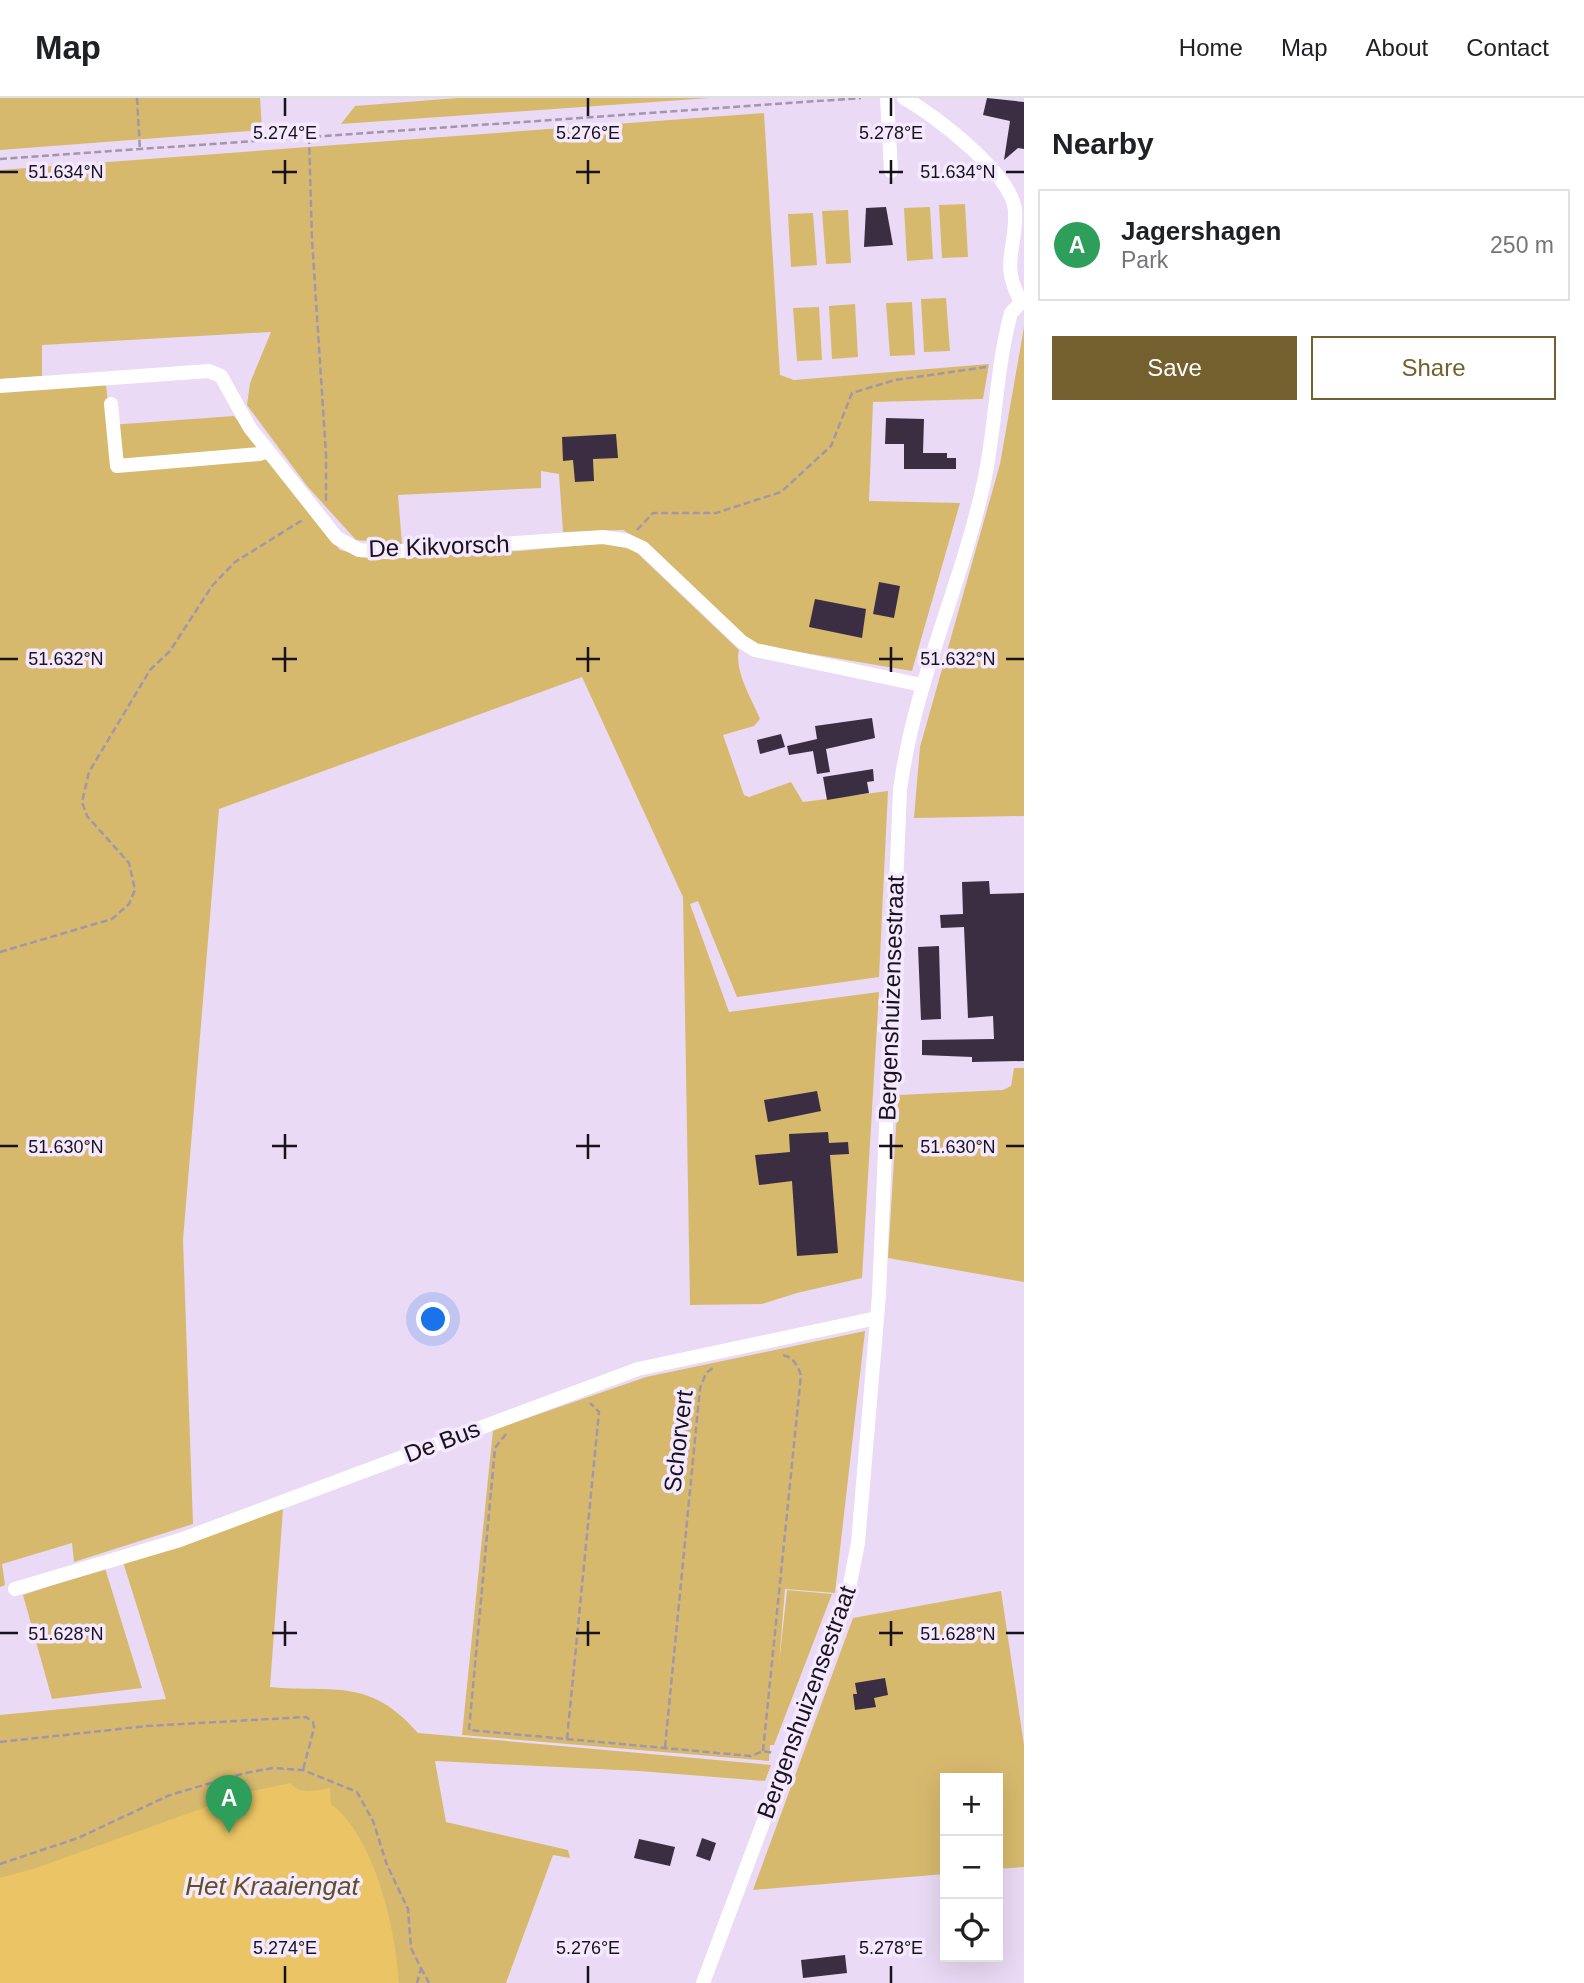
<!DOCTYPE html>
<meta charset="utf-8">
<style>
body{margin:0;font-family:Arial,sans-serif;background:#f2f2f2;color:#202124}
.controls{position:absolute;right:21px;bottom:21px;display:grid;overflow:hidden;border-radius:0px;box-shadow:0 7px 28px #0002}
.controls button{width:63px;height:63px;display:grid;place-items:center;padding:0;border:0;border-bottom:2px solid #e0e0e0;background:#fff;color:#202124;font:35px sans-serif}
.you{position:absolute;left:434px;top:1222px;width:24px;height:24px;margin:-18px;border:5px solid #fff;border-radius:50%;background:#1a73e8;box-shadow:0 0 0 10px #1a73e833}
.badge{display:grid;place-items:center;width:46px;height:46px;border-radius:50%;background:#74602f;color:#fff;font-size:23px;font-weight:700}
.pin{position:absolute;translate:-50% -58px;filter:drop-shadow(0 2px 4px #0008)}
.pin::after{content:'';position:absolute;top:37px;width:24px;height:21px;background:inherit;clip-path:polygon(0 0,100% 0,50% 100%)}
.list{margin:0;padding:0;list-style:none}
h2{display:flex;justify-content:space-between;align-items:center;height:91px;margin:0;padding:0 28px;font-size:30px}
h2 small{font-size:23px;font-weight:400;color:#757577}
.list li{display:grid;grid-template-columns:46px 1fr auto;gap:21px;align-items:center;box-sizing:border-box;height:112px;margin:0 14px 14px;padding:0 14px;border:2px solid #e0e0e0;border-radius:0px}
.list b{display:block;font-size:26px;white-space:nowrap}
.list p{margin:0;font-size:23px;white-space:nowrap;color:#757577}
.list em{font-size:23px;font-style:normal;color:#757577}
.actions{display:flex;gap:14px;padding:21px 28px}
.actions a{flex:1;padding:16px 0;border:2px solid #74602f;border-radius:0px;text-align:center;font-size:24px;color:#74602f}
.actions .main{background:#74602f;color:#fff}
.icon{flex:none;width:38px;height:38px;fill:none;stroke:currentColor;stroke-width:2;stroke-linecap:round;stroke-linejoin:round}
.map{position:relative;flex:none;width:1024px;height:1885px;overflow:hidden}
header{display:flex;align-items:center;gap:42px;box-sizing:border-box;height:98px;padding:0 35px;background:#fff;border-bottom:2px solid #e0e0e0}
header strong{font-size:33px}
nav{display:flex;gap:38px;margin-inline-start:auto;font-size:24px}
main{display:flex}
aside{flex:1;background:#fff}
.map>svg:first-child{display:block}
.green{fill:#d7b96e}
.water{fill:#eac465}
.building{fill:#3b2e43}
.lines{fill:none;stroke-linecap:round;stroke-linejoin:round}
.path{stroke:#a296ab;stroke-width:2.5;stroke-dasharray:7 3.5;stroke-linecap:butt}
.minor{stroke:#fff;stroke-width:14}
.ticks{fill:none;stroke:#17121b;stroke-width:2.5}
.labels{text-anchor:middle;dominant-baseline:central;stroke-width:7;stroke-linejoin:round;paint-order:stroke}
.street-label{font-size:24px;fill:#17121b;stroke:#f5e9ff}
.water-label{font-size:26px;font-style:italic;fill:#605028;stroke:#f5e9ff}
.ticks-label{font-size:18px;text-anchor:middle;fill:#17121b;stroke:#f5e9ff;stroke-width:7;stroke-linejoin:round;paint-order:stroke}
</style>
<header>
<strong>Map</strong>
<nav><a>Home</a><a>Map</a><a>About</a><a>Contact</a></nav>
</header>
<main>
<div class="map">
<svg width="1024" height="1885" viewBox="0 0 1024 1885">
<rect width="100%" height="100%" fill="#eadaf5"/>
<!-- green -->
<g class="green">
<path d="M0 0H260L262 32 0 52Z"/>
<path d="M458 0H710L341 26 355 8Z"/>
<path d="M764 15 780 277 794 282 989 266 983 301 873 304 869 403 960 405 912 573 758 547 746 541 633 438 623 432 563 434 559 376 541 373V390L398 397 402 446 356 442 307 388 247 307 250 285 271 234 42 247V278L0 281V72Z"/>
<path d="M965 106 968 159 942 160 939 107Z"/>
<path d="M930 109 933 161 907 163 904 110Z"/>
<path d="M848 112 851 165 826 166 822 113Z"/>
<path d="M813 115 817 167 791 169 788 116Z"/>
<path d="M946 200 950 253 924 254 921 201Z"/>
<path d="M912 204 915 257 890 258 886 205Z"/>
<path d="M855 206 858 259 832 261 829 208Z"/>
<path d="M819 209 822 262 797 263 793 210Z"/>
<path d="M1024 229V718L914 720 920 649 1000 366Z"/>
<path d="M106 286 110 327 234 318 340 452 373 460 519 453 617 444 633 451 739 552C734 573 752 601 760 621L754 628 723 637 744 697 749 699 791 684 803 704 888 693 879 879 737 899 698 803 690 806 729 914 879 894 862 1180 797 1195 762 1206 690 1207 683 799 582 579 219 711 183 1142 193 1426 74 1464 72 1445 2 1466 5 1487 0 1489V294Z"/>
<path d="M1014 970H1024V1184L888 1160 898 997 1003 992 1011 988Z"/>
<path d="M865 1233 835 1495 785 1491 779 1566 787 1492 832 1496 774 1647H770L769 1663 462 1637 493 1332 646 1279Z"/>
<path d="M283 1411 270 1589C335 1595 369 1579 418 1635L771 1667 765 1683 639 1673 435 1663 446 1724 568 1752 570 1760 553 1757 506 1885H0V1617L166 1601 123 1464Z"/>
<path d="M105 1470 142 1590 52 1601 23 1497Z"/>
<path d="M1001 1493 1024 1647V1769L998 1771V1680H945V1776L753 1792 853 1520Z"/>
</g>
<!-- water -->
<path class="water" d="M291 1685C300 1698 316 1692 330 1690L331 1706C375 1739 396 1832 399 1885H0V1780L36 1770 248 1694Z"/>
<!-- building -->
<g class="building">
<path d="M987 0 1024 4V51L1018 50 1004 62 1010 23 983 17Z"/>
<path d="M886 109 893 147 864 149 866 110Z"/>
<path d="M886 320 924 321 923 355H947V360H956V371H904V346H885Z"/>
<path d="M616 336 618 360 593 361 594 383 575 384 573 362 563 363 562 339Z"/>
<path d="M879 484 900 488 894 520 873 516Z"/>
<path d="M815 501 866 511 862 540 809 529Z"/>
<path d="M872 620 875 640 826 651 830 674 817 676 813 653 789 657 787 648 817 641 815 628Z"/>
<path d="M781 636 785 649 760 656 757 642Z"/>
<path d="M873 671 874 683 867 684 869 695 827 702 823 679Z"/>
<path d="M989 783 990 796 1024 795V963L972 964V959L922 957V942L994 941 993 918 968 920 964 829 941 830 940 817 963 816 962 784Z"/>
<path d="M939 848 941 921 921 922 918 849Z"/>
<path d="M817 993 821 1013 768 1024 764 1002Z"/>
<path d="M828 1034 829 1045 848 1044 849 1056 830 1057 838 1155 797 1158 792 1083 759 1087 755 1057 790 1054 789 1036Z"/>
<path d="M885 1580 888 1597 874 1600 876 1609 855 1612 853 1596H857L855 1585Z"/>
<path d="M702 1740 716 1745 710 1763 696 1758Z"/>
<path d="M639 1741 675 1749 670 1768 634 1760Z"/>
<path d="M845 1857 847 1875 803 1880 801 1862Z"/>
</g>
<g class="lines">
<!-- path -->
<g class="path">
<path d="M137 0 140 52"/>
<path d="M309 39 312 141 326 357V405"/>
<path d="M0 61 861 0"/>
<path d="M637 432 653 415H716L781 394 831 348 852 295 895 282 986 269"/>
<path d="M0 854 112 821 129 806 135 792 129 765 87 718 82 704 89 674 150 572 170 553 212 488 235 464 304 421"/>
<path d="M506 1336 495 1350 469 1632 751 1658 763 1653 774 1655"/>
<path d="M567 1641 599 1314 590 1305"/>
<path d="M0 1644 147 1628 306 1619 313 1624 314 1630 303 1672"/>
<path d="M665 1649 700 1290 706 1275 713 1270"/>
<path d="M763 1653 801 1277C797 1266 792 1257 780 1257"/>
<path d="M0 1766 78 1740 170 1697 245 1675 273 1670 303 1672 357 1694 373 1723 387 1767 408 1811 411 1850 421 1870 417 1885"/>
<path d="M421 1870 429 1885"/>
</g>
<!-- minor -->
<g class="minor">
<path d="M887 0 891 73"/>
<path d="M904 0C935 17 1013 77 1015 113 1017 151 1000 164 1020 202"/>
<path d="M0 288 209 273 221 278 250 330 337 440 359 452 386 454 603 439 628 443 643 450 742 544 755 552 922 587"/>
<path d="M111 306 117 368 259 356 268 353"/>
<path d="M15 1491 180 1442 638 1271 877 1220"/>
<path d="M703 1885 847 1501 858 1445 879 1197 900 692C914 585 961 489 984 384 996 328 996 270 1011 215L1024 201"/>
</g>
</g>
<!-- ticks -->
<path class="ticks" d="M285 0V18M588 0V18M891 0V18M285 62V86M588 62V86M891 62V86M0 74H18M272 74H297M576 74H600M879 74H903M1006 74H1024M285 549V574M588 549V574M891 549V574M0 561H18M272 561H297M576 561H600M879 561H903M1006 561H1024M285 1036V1061M588 1036V1061M891 1036V1061M0 1048H18M272 1048H297M576 1048H600M879 1048H903M1006 1048H1024M285 1523V1548M588 1523V1548M891 1523V1548M0 1535H18M272 1535H297M576 1535H600M879 1535H903M1006 1535H1024M285 1868V1885M588 1868V1885M891 1868V1885"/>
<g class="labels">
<!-- street labels -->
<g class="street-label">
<text transform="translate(439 448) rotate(-2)">De Kikvorsch</text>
<text transform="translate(891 900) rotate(-88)">Bergenshuizensestraat</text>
<text transform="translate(442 1343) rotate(-21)">De Bus</text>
<text transform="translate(678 1343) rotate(-83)">Schorvert</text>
<text transform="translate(806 1604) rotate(-70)">Bergenshuizensestraat</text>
</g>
<!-- water labels -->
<g class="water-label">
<text x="272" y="1788">Het Kraaiengat</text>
</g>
</g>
<g class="ticks-label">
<text x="285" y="41">5.274°E</text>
<text x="588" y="41">5.276°E</text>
<text x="891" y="41">5.278°E</text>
<text x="66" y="80">51.634°N</text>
<text x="958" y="80">51.634°N</text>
<text x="66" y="567">51.632°N</text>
<text x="958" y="567">51.632°N</text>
<text x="66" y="1055">51.630°N</text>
<text x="958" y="1055">51.630°N</text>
<text x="66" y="1542">51.628°N</text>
<text x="958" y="1542">51.628°N</text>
<text x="285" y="1856">5.274°E</text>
<text x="588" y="1856">5.276°E</text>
<text x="891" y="1856">5.278°E</text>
</g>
</svg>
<div class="controls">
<button>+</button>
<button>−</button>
<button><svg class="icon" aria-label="locate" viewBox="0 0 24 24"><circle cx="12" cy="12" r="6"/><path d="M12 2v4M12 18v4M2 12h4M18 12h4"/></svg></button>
</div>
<div class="you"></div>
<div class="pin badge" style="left:229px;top:1735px;background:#2e9e5b">A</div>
</div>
<aside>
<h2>Nearby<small></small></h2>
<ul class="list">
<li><span class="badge" style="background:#2e9e5b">A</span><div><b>Jagershagen</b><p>Park</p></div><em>250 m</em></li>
</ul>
<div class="actions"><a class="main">Save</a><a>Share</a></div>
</aside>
</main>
